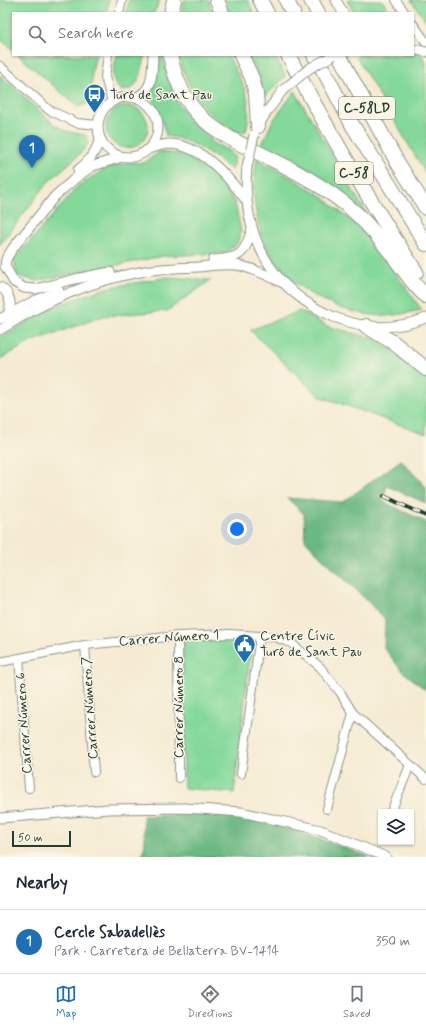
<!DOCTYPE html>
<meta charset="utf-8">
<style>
body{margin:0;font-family:Mynerve,sans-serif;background:#f2f2f3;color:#1f2937}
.controls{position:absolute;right:12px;bottom:12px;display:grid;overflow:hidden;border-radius:0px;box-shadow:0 1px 3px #0004}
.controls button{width:36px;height:36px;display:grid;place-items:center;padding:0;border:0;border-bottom:1px solid #e0e1e3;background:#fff;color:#1f2937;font:20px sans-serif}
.scale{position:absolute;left:12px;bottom:10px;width:59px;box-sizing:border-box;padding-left:4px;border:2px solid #1f3d34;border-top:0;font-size:11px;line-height:14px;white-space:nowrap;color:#1f3d34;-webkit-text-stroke:3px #fcf5e5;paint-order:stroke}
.you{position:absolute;left:237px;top:529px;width:14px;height:14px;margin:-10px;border:3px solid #fff;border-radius:50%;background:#1a73e8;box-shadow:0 0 0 6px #1a73e833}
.badge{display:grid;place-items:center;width:26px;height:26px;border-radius:50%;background:#1f6fb2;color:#fff;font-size:13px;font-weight:700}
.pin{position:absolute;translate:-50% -33px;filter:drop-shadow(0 1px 2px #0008)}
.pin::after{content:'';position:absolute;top:21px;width:14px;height:12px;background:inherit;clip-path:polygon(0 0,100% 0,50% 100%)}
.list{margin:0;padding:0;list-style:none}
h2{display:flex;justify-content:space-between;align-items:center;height:52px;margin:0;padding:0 16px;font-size:17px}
h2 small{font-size:13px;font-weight:400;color:#747a83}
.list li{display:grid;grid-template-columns:26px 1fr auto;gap:12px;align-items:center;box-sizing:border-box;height:64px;padding:0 16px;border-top:1px solid #e0e1e3}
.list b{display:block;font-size:15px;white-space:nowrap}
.list p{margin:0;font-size:13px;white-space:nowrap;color:#747a83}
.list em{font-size:13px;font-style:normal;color:#747a83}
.icon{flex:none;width:22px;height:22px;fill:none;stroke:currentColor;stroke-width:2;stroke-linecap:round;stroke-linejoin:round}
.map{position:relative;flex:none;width:426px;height:857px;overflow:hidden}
.search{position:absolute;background:#fff;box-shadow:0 1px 3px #0004;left:12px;right:12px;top:12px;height:44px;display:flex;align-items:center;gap:10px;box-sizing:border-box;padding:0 14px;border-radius:0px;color:#747a83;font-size:15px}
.sheet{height:116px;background:#fff}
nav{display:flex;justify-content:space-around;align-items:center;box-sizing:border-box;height:56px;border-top:1px solid #e0e1e3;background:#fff;font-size:11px;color:#747a83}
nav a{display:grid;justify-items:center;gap:2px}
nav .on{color:#1f6fb2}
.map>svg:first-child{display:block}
.green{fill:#83d89a;stroke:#518a67}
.forest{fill:#6ab882;stroke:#447a5b}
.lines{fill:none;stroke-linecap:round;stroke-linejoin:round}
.minor-casing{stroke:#8a9484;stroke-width:10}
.tertiary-casing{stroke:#8a9484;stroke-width:11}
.motorway-casing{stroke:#8a9484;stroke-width:16}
.minor{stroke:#fff;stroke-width:8}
.tertiary{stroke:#fff;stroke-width:9}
.motorway{stroke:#fff;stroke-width:14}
.rail-casing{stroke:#1f3d34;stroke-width:4}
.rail{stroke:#fcf5e5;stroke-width:2.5;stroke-dasharray:8;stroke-linecap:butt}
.tertiary-bridge-casing{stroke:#8a9484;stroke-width:11;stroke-linecap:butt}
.tertiary-bridge{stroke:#fff;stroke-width:9}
.labels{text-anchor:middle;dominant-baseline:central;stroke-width:3;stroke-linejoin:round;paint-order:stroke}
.shield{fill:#fcf5e5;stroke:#617469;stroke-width:1}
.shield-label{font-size:13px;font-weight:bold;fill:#1f3d34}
.poi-label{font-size:14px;fill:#1f3d34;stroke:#fcf5e5;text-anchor:start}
.street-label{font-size:14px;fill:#1f3d34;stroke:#fcf5e5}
</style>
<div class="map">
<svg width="426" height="857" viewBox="0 0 426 857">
<rect width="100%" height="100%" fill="#fcf5e5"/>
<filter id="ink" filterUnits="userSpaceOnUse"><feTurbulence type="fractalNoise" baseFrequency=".025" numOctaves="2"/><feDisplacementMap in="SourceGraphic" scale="8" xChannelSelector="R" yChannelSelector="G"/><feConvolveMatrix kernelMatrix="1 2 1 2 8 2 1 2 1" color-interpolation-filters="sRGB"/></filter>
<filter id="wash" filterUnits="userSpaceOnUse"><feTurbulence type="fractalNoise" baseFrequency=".012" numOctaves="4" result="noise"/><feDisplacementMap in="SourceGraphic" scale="16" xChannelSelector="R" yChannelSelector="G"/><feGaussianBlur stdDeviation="0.9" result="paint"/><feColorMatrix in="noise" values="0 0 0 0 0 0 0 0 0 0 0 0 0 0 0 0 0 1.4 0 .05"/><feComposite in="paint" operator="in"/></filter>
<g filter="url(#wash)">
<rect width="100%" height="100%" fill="#f5ebd3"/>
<!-- green -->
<g class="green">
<path d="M0 0H109L106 13H13V50L0 39Z"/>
<path d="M129 0H160L154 13H126Z"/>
<path d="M184 0H209L212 13H181Z"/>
<path d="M224 0H248L254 13H229Z"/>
<path d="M347 0H382L391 13H354Z"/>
<path d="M411 0H426V21Z"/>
<path d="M413 43 426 62V174L357 58 358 55H413Z"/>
<path d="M18 55H96L92 71 91 102 78 107Z"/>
<path d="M117 55H145C143 68 141 78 133 88L122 91C108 81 114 69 117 55Z"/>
<path d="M159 55H163L167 78 178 104 214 143 231 152 235 156 232 170C213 155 191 139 166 136 163 121 159 109 150 97L154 88Z"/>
<path d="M179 55H228C242 84 254 97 246 131L238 133C230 128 221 123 214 117 196 103 183 77 179 55Z"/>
<path d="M248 55H275L285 76 265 97 257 73Z"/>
<path d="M0 75 55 125 66 131 86 135 88 144 80 154 48 182 0 245Z"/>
<path d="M295 91 369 218 307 169 261 147 272 122Z"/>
<circle cx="127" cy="127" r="21"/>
<path d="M159 152 183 154 205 167 229 193 235 203 241 231 237 244 225 253 163 256 37 281 17 276 14 260 79 185 103 170 128 162 144 163Z"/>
<path d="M257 158 319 194 369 236 422 310C410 312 396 316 383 316 336 314 290 290 267 248 259 233 256 214 254 197 253 184 255 171 257 158Z"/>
<path d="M168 277 211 280 167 311 104 316 33 341 0 359V337L58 305 106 288Z"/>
<path d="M300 311 327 326 376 339 426 377V434L319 396 250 330Z"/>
<path d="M224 639 252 640 234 793 184 788 183 641Z"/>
</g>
<!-- forest -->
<g class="forest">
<path d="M401 460 426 487V503L387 486 382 501 426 522V690L402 671 384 648 385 619 356 590 326 562 305 540 304 514 287 498 343 502Z"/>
<path d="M184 815C196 815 209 814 221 815 272 820 322 840 370 857H142L145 844 143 816Z"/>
</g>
</g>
<g filter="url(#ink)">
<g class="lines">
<defs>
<g id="minor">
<path d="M396 0 405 13"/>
<path d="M119 13 122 0"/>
<path d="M413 24 426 42"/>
<path d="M108 55 105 77 112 102"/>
<path d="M0 66 49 110 77 123 98 125"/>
<path d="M178 636 179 778"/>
<path d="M85 645 94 772"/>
<path d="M19 658 29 788"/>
<path d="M0 662 85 645 178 636 229 634 275 637 291 643 320 667 340 692 353 713 426 779"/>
<path d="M241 774 260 636"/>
<path d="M327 809 353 713"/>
<path d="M391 812 410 765"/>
</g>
<g id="tertiary">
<path d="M336 0 343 13"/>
<path d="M413 49 426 52"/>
<circle cx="128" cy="127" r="30"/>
<path d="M135 98C154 90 152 73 153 55"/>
<path d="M259 125 266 113 283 90"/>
<path d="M148 149C155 147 163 144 170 144 202 145 228 177 246 200"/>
<path d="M247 167C241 233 270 290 334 317 364 329 396 330 426 318"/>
<path d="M78 170C90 161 95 152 100 140"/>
<path d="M213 260C241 258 244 255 252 229"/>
<path d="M110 272 75 279 36 289 24 288 14 282 5 266 6 259 13 248 55 196 78 176 93 166 122 157"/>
<path d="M0 287C11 293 13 307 6 317"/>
<path d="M0 319 34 301 59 291"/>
<path d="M0 330C43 302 89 281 140 272 159 268 179 268 198 267 210 266 229 263 241 266 255 269 269 276 283 283"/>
<path d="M0 818 108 809 185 808 241 812 321 830 386 857"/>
</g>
<g id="motorway">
<path d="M217 0 222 13"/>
<path d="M260 0 267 13"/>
<path d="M286 0 293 13"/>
<path d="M311 0 318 13"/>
<path d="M171 13 174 0"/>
<path d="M170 55C183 119 218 133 271 159 302 174 332 191 358 215 372 229 385 245 397 261 407 274 414 286 426 296"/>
<path d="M241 55 252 78 256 94 258 126"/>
<path d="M288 55C327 130 370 201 416 272"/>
<path d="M314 55 325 73 353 126 426 244"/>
<path d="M339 55 396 160 426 208"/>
<path d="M366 326 394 343 426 369"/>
</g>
</defs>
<!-- minor casing -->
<use href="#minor" class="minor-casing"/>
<!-- tertiary casing -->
<use href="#tertiary" class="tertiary-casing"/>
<!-- motorway casing -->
<use href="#motorway" class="motorway-casing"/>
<!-- minor -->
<use href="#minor" class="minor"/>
<!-- tertiary -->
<use href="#tertiary" class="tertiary"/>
<!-- motorway -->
<use href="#motorway" class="motorway"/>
<defs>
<path id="rail" d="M384 496 426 516"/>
</defs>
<!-- rail casing -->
<use href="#rail" class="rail-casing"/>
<!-- rail -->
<use href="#rail" class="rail"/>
<defs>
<g id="tertiary-bridge">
<path d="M283 90 310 68 334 55"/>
<path d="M247 167 254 135"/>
</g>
</defs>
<!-- tertiary-bridge casing -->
<use href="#tertiary-bridge" class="tertiary-bridge-casing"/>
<!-- tertiary-bridge -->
<use href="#tertiary-bridge" class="tertiary-bridge"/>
</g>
</g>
<!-- icons -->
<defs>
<symbol id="bus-pin" viewBox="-11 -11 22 30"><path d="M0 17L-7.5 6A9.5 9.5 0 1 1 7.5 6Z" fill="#1f6fb2" stroke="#fcf5e5"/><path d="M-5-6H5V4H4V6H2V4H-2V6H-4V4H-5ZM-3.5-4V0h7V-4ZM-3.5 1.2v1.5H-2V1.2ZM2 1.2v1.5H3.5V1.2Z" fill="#fff"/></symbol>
<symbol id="civic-pin" viewBox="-11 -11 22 30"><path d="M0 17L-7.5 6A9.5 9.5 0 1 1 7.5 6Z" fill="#1f6fb2" stroke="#fcf5e5"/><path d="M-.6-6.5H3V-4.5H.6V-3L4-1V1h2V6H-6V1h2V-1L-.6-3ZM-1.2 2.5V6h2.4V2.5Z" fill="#fff"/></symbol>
</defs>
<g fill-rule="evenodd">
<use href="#bus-pin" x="82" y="82" width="25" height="34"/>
<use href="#civic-pin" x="232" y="632" width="25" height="34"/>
</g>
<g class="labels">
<!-- shield labels -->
<g class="shield">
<rect x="339" y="97" width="56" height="22" rx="3"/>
<rect x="335" y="162" width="38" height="22" rx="3"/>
</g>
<g class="shield-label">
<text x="367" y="108">C-58LD</text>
<text x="354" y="173">C-58</text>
</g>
<!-- poi labels -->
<g class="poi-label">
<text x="110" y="95">Turó de Sant Pau</text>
<text x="260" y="636">Centre Cívic<tspan x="260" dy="16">Turó de Sant Pau</tspan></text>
</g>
<!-- street labels -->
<g class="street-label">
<text transform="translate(169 638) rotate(-4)">Carrer Número 1</text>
<text transform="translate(179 707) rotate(-90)">Carrer Número 8</text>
<text transform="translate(90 708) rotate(-94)">Carrer Número 7</text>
<text transform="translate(24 723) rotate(-94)">Carrer Número 6</text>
</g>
</g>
</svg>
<div class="controls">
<button><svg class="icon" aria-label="layers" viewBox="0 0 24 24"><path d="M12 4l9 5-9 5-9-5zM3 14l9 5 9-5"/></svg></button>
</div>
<div class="scale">50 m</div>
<div class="you"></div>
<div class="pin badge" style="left:32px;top:168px">1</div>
<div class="search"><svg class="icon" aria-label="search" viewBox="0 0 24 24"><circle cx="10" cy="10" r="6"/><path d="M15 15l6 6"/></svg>Search here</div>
</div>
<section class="sheet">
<h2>Nearby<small></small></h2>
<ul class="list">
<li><span class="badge">1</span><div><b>Cercle Sabadellès</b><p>Park · Carretera de Bellaterra BV-1414</p></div><em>350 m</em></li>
</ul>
</section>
<nav>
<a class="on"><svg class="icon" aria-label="map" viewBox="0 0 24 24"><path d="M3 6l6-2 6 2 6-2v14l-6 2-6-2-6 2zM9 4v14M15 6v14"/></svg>Map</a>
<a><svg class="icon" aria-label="directions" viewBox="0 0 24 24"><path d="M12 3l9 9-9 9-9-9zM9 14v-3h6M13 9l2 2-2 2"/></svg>Directions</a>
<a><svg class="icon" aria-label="saved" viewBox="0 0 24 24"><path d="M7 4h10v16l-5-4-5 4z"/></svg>Saved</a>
</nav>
